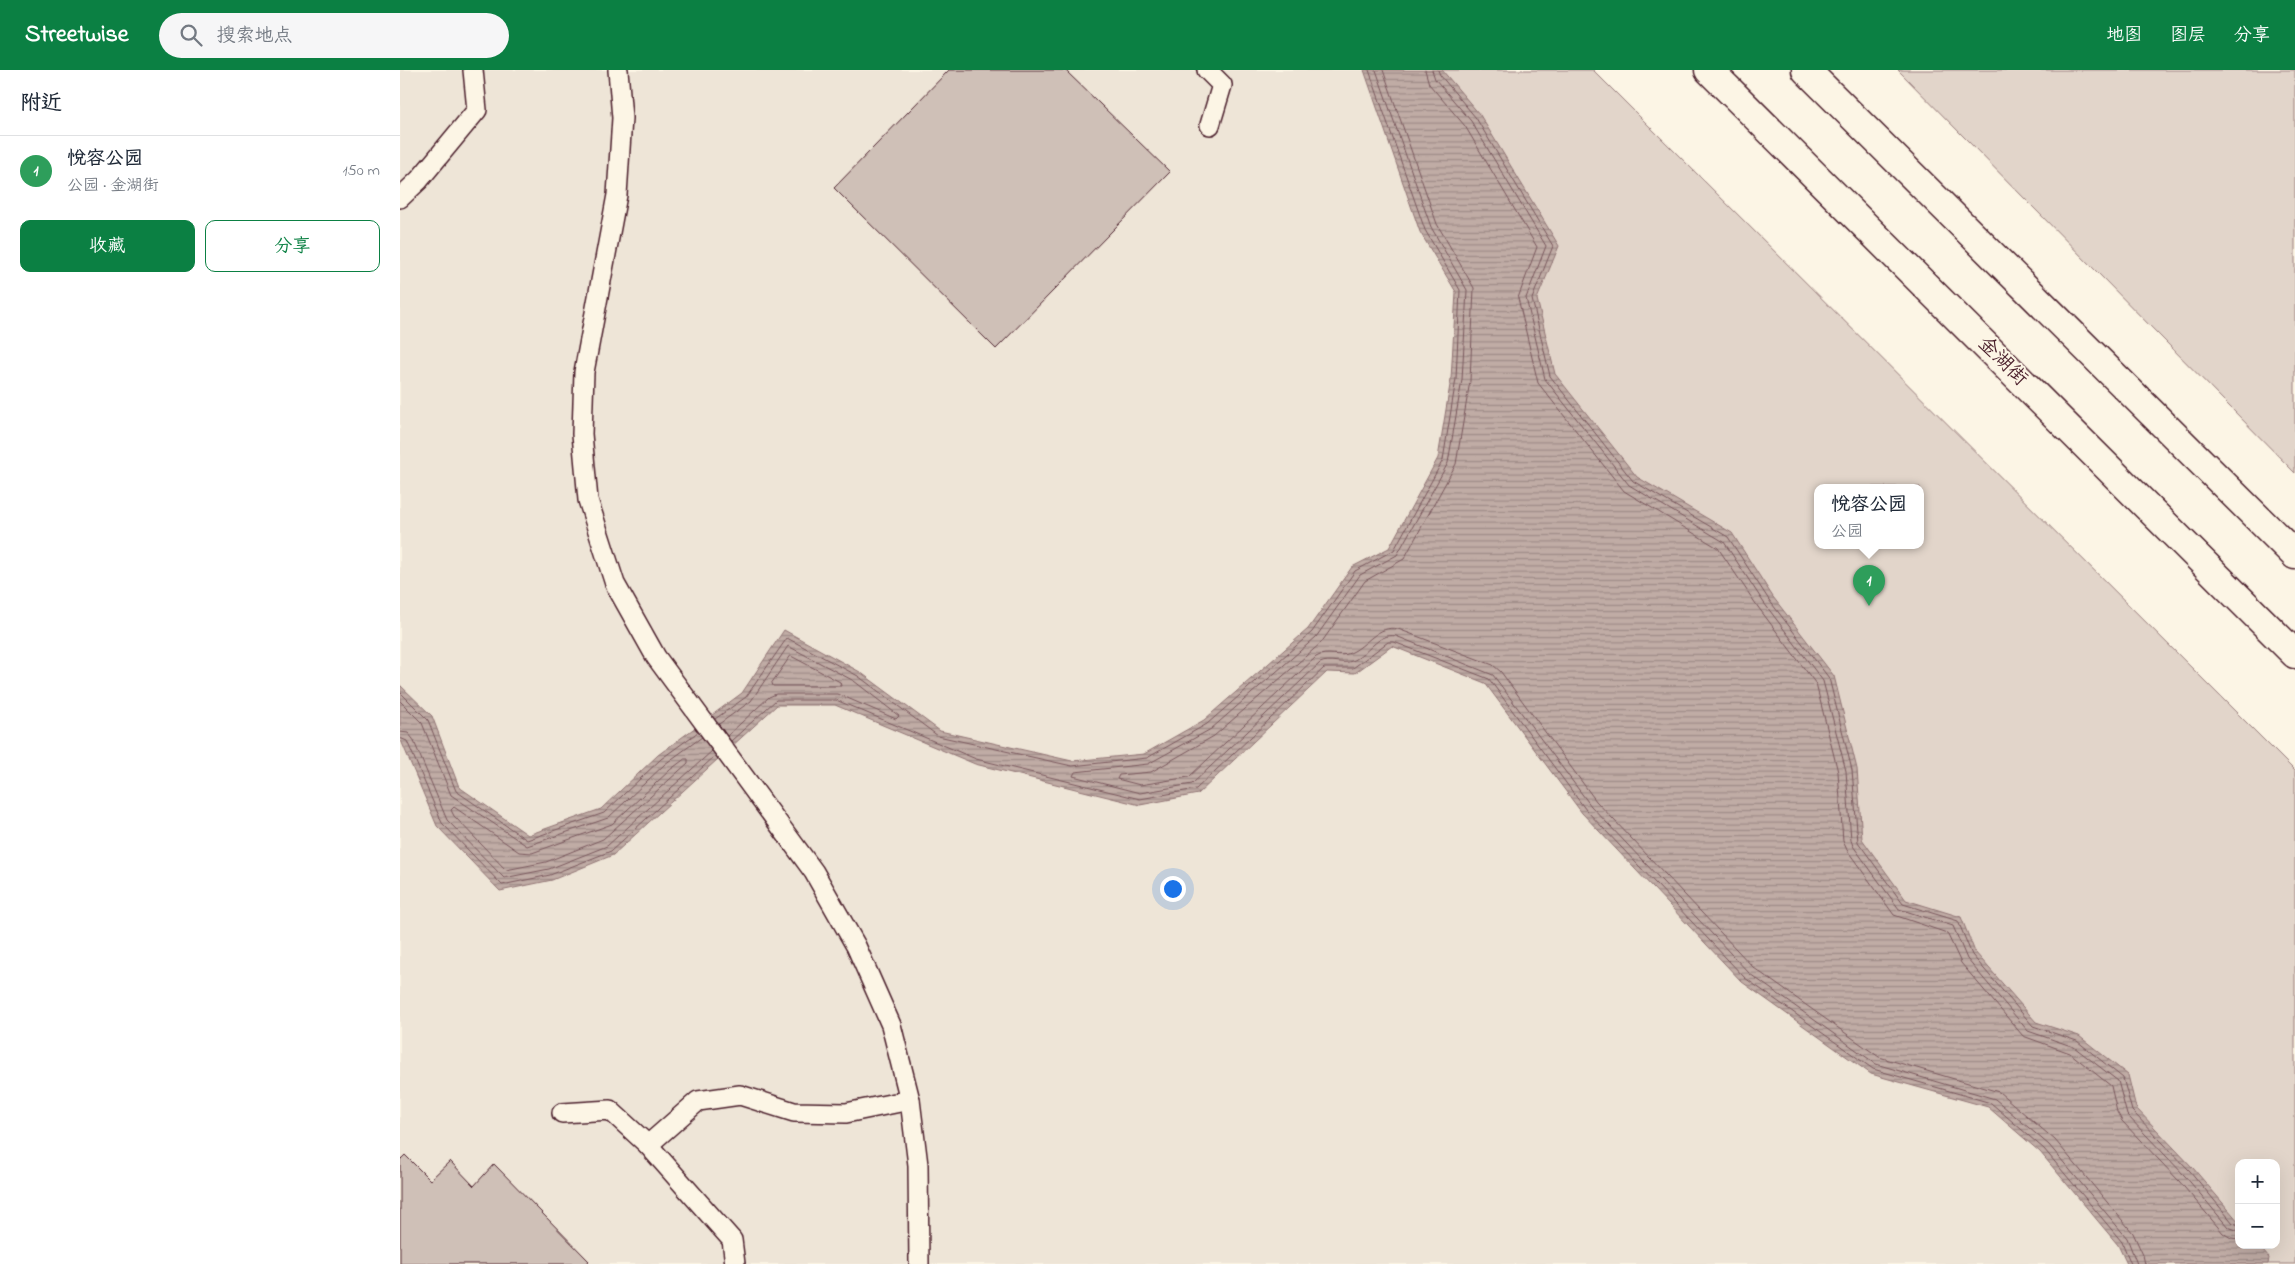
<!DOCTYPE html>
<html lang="zh">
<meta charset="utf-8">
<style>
body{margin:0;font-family:"Indie Flower","LXGW WenKai TC",sans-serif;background:#f6f6f7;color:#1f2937}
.controls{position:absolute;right:15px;bottom:15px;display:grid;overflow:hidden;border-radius:10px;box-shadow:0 5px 20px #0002}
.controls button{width:45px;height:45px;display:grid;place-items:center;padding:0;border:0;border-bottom:1px solid #e0e1e3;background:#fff;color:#1f2937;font:25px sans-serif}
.you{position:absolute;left:772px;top:818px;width:18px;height:18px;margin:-12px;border:4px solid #fff;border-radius:50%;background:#1a73e8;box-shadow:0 0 0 8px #1a73e833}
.badge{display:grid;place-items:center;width:32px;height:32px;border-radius:50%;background:#0b8043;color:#fff;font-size:16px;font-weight:700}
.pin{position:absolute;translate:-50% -41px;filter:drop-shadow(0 1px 2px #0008)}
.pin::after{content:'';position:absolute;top:26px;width:18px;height:15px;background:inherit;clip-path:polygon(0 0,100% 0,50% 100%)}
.popup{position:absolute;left:1414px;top:414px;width:110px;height:65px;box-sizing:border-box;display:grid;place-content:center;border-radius:10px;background:#fff;filter:drop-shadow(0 1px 4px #0005);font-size:16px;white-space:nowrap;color:#747a83}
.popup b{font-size:19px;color:#1f2937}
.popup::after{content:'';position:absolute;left:50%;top:100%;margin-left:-10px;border:10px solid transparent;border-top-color:#fff}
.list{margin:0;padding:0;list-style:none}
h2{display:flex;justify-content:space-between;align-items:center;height:65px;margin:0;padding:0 20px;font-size:21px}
h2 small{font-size:16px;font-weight:400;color:#747a83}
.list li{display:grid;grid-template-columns:32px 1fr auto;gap:15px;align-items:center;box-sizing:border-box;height:70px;padding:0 20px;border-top:1px solid #e0e1e3}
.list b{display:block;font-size:19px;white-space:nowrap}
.list p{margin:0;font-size:16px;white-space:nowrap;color:#747a83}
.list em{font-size:16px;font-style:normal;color:#747a83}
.actions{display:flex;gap:10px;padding:15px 20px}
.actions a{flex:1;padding:11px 0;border:1px solid #0b8043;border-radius:10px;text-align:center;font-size:18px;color:#0b8043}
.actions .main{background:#0b8043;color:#fff}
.icon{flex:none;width:28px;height:28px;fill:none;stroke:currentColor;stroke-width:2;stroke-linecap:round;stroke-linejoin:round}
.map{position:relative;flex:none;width:1895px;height:1194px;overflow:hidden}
header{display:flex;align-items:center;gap:30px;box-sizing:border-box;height:70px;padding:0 25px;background:#0b8043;color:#fff}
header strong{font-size:24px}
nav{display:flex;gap:28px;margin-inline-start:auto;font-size:18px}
.search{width:350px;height:45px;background:#f6f6f7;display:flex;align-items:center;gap:12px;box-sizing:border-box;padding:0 18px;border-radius:28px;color:#747a83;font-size:19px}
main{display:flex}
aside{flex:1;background:#fff}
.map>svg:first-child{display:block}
.built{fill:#eee5d7}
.park{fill:#e2d5ca;stroke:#967a7a;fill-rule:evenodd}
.water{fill:url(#water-rules);stroke:#917474}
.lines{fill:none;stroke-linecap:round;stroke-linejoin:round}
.shore{stroke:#79575c;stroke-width:1}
.building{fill:#cfc0b7;stroke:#4a1f2b}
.lane-casing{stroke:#4a1f2b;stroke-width:22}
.secondary-casing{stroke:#4a1f2b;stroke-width:31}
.lane{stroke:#fcf5e5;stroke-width:19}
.secondary{stroke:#fcf5e5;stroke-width:28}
.labels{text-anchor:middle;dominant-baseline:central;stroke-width:4;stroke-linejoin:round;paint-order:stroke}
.street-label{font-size:20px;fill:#4a1f2b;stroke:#fcf5e5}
</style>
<header>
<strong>Streetwise</strong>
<div class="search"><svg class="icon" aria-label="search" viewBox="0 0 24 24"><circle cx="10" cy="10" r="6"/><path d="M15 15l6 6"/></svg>搜索地点</div>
<nav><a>地图</a><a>图层</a><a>分享</a></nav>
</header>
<main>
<aside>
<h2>附近<small></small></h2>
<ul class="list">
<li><span class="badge" style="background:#2e9e5b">1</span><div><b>悦容公园</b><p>公园 · 金湖街</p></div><em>150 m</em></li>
</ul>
<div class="actions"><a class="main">收藏</a><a>分享</a></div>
</aside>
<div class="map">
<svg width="1895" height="1194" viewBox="0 0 1895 1194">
<defs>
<pattern id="water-rules" width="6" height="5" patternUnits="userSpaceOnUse" patternTransform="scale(1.25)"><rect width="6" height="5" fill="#c0aca5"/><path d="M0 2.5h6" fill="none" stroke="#9e8b87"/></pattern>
</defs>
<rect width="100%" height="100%" fill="#fcf5e5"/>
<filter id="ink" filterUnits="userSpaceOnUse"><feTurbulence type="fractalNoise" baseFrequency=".02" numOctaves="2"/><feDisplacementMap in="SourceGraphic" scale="10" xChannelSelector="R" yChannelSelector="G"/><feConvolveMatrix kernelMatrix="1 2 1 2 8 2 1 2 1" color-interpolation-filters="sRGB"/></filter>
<g filter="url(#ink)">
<!-- built -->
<path class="built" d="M0 0H1032L1779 1194H0Z"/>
<!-- park -->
<g class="park">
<path d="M1032 0H1193L1895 701V1194H1779L1267 645ZM1418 417H1520V475H1418ZM1839 1093H1876V1175H1839Z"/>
<path d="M1498 0H1895V403Z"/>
</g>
<!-- water -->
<path class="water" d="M964 0H1042L1080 45 1159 176 1137 229 1155 304 1237 407 1332 463 1373 527 1434 606 1457 699 1462 769 1506 830 1561 847 1575 882 1636 952 1679 966 1728 1005 1736 1038 1793 1098 1839 1152V1175H1858L1869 1188 1868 1194H1727L1718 1175 1640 1082 1588 1037 1471 1004 1342 912 1182 743 1085 613 992 576 955 603 927 602 798 724 740 735 575 694 435 635H377L213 785 152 810 100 821 37 756 0 668V615L32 646 59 717 128 765 201 739 258 685 342 623 384 560 460 602 540 661 672 691 744 684 804 650 908 559 952 497 989 478 1038 388 1051 309 1056 222 1020 162Z"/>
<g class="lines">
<!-- shore -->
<g class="shore">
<path d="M976 0 1031 157 1067 220 1062 310 1048 393 997 485 960 505 916 567 811 659 748 694 675 702 673 706 740 723 792 714 920 593C930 588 942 595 952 591 967 586 978 562 996 566L1093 605 1191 736 1350 904 1476 994 1595 1029 1649 1075 1727 1168 1737 1194"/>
<path d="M983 0 1037 154 1074 218 1070 311 1056 394 1004 489 965 511 921 573 814 666 751 702 719 705 717 709 740 715 789 707 916 587C927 580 940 588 950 583 967 576 978 554 998 559L1093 595 1101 602 1196 731 1354 898 1479 987 1599 1022 1655 1070 1733 1163 1743 1185 1745 1194"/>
<path d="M1025 0 1029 14 1065 56 1137 177 1118 228 1138 313 1224 421 1318 478 1358 537 1416 614 1438 702 1443 771 1447 780 1494 845 1547 863 1561 893 1623 966 1670 983 1711 1016 1717 1042 1722 1051 1779 1111 1823 1163 1831 1168 1839 1169"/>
<path d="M1032 0 1035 9 1071 51 1146 176 1126 228 1145 309 1229 415 1324 472 1364 533 1423 611 1446 701 1451 770 1453 776 1499 839 1553 856 1567 889 1628 961 1674 977 1718 1011 1727 1045 1785 1106 1828 1157 1839 1161"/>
<path d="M1038 0 1040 5 1076 48 1153 176 1132 229 1150 306 1233 411 1328 467 1369 530 1429 608 1452 700 1458 772 1503 834 1558 851 1572 885 1633 956 1677 971 1723 1008 1732 1041 1790 1101 1833 1153 1839 1155"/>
<path d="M391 586 440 612 441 616H373L372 613Z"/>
<path d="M0 622 28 650 56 721 127 770 204 743 261 689 298 662"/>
<path d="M0 631 22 653 51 725 127 776 208 748 265 694 302 667"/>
<path d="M315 649 346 627 387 568 458 606 538 666 672 696 747 688 807 654 912 562 955 501 994 480 1043 390 1056 309 1060 220 1025 160 969 0"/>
<path d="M319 654 351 631 388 576 454 611 499 646 496 649 438 624H376L369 627 327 666"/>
<path d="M0 662 8 663 13 669 47 750 104 808 149 799 207 776 312 681"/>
<path d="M0 668 7 671 42 753 102 815 150 805 211 781 315 686"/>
<path d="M331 671 376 630H436L576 689 740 729 796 719 924 598H953L988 572H994L1089 609 1186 740 1345 908 1473 999 1591 1033 1644 1079 1722 1172 1731 1194"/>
<path d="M285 689H288V693L203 769 146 792 106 800 54 746 51 740 54 737 119 782 132 783 212 754 270 700Z"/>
</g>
</g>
<!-- building -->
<g class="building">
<path d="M549 0H665L770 102 596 279 434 118Z"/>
<path d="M5 1085 30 1110 50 1091 74 1116 94 1094 189 1191 186 1194H0V1090Z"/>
</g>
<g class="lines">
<defs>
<g id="lane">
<path d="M218 0 222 48 217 125 184 302 182 364 188 430 215 514 256 587 414 802 456 876 491 955 510 1030 518 1095 519 1194"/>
<path d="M807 0 822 15 810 55"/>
<path d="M0 128 19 110 77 40 73 0"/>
<path d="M162 1043 210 1040 248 1075 332 1170 335 1194"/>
<path d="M248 1075 298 1031 340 1025 394 1042 446 1043 510 1030"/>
</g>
<g id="secondary">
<path d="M1309 0 1895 584"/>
<path d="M1406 0 1895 485"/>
</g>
</defs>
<!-- lane casing -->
<use href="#lane" class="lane-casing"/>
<!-- secondary casing -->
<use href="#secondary" class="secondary-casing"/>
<!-- lane -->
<use href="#lane" class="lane"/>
<!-- secondary -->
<use href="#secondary" class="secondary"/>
</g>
</g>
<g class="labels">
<!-- street labels -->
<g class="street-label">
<text transform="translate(1602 292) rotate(45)">金湖街</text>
</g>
</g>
</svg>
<div class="controls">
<button>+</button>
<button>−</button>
</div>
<div class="you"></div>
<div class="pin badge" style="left:1469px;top:536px;background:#2e9e5b">1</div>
<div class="popup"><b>悦容公园</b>公园</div>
</div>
</main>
